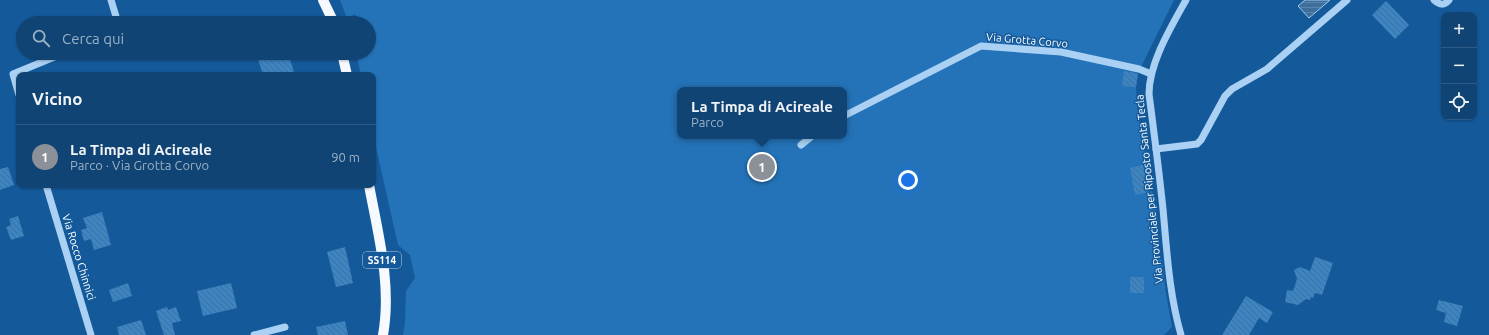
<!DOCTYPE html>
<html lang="it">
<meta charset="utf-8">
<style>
body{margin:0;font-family:Ubuntu,sans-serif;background:#1d4e7c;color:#f1f3f6}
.controls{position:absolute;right:12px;top:12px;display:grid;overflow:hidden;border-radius:8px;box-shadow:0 1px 3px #0004}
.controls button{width:36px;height:36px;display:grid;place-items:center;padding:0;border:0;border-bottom:1px solid #2f5c86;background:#0f4474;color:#f1f3f6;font:20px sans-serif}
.you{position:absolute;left:908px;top:180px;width:14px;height:14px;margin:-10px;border:3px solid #fff;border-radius:50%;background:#1a73e8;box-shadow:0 0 0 6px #1a73e833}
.badge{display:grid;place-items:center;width:26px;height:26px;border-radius:50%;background:#8c9099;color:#fff;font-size:13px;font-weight:700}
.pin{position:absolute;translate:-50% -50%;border:2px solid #fff;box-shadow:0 1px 4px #0006}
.popup{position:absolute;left:677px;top:87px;width:170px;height:52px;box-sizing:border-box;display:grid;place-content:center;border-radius:8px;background:#0f4474;filter:drop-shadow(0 1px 3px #0005);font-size:13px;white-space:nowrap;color:#9bb0c5}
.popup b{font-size:15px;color:#f1f3f6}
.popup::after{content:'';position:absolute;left:50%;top:100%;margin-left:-8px;border:8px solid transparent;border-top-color:#0f4474}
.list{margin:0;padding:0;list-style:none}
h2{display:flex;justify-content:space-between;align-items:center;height:52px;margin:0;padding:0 16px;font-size:17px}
h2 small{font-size:13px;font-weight:400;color:#9bb0c5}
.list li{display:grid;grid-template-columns:26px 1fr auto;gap:12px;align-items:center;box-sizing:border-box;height:64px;padding:0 16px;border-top:1px solid #2f5c86}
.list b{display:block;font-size:15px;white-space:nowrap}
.list p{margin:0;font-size:13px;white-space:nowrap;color:#9bb0c5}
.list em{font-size:13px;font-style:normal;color:#9bb0c5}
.icon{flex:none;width:22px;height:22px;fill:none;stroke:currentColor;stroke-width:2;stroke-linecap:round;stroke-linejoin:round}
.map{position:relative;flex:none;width:1489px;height:335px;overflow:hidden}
.search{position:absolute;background:#0f4474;box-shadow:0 1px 3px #0004;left:16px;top:16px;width:360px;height:44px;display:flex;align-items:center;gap:10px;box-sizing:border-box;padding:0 14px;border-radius:22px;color:#9bb0c5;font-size:15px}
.panel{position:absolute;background:#0f4474;box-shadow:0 1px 3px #0004;left:16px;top:72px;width:360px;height:116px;border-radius:8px}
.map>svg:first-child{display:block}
.park{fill:#2473b8;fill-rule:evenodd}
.water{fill:url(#water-rules);stroke:#9ccdf6}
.building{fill:url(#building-back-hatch)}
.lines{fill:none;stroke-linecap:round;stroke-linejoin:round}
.minor{stroke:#aad1f3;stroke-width:7}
.major{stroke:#f6faff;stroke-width:10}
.labels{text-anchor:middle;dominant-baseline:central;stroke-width:3;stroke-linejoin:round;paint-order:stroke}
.shield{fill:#145a9b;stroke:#b8cee1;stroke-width:1}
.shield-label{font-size:10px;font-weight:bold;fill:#fff}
.street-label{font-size:11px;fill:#fff;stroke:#145a9b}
</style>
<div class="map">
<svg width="1489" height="335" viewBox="0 0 1489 335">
<defs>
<pattern id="water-rules" width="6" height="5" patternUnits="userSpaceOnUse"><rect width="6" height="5" fill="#3d6e9c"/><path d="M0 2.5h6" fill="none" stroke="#5a84ab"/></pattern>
<pattern id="building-back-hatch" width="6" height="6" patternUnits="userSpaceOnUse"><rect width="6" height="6" fill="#3d84c2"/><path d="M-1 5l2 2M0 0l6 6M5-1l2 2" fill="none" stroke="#436e93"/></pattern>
</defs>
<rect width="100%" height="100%" fill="#145a9b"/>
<!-- park -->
<path class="park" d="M340 0H1174L1138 73 1136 87 1137 107 1146 160 1143 161V163L1149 192 1152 191 1157 214 1160 243 1153 257 1162 260 1166 294 1172 327 1164 335H403L405 323 406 291 415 278 410 255 398 245 373 134V75H361L356 53H369V23H359L358 18 354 14 348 21ZM680 90H844V136H680Z"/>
<!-- water -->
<path class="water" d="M1305 0H1330L1309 18 1298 6Z"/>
<!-- building -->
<g class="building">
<path d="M1386 1 1409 25 1395 39 1372 15Z"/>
<path d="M256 53H288L295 75H263Z"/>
<path d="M1124 71 1138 74 1136 87 1122 86Z"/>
<path d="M1143 165 1149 192 1135 195 1130 168Z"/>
<path d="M8 167 14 185 0 190V169Z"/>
<path d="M102 212 111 245 94 250 91 239 84 241 81 230 87 228 83 218Z"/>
<path d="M18 216 24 236 11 240 6 227 11 225 9 219Z"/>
<path d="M345 247 353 283 336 287 327 252Z"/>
<path d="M1315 257 1333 263 1322 295 1315 293 1313 298 1311 297 1310 300 1306 299 1298 305 1285 302 1287 290 1293 291 1297 279 1294 270 1300 267 1310 271Z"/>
<rect x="1130" y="277" width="14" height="16"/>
<path d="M128 283 132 296 113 302 109 290Z"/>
<path d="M231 283 237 308 203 316 197 291Z"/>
<path d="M1246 296 1273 312 1267 323 1259 318 1249 335H1222Z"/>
<path d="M1439 300 1463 306 1457 326 1444 322 1446 313 1436 310Z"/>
<path d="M167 307 168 310 176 307 181 321 172 323 175 335H164L156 311Z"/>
<path d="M141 320 146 335H119L117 327Z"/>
<path d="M345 321 348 335H318L316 327Z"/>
</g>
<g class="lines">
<!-- minor -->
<g class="minor">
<path d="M111 0 118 23"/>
<path d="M1434 0C1440 5 1444 6 1449 0"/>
<path d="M19 95 13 74 64 53"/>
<path d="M844 116 981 46 1061 52 1139 69 1151 74"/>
<path d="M801 145 812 136"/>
<path d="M1156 149 1197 144 1201 140 1225 96 1232 89 1267 69 1347 0"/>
<path d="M46 185 91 335"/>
<path d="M254 335 285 327"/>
<path d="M1181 335C1169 293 1167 252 1163 209 1159 171 1154 132 1149 94 1149 63 1171 27 1186 0"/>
</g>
<!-- major -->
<g class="major">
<path d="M323 0 334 23"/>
<path d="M342 53 347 75"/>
<path d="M369 185C378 234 392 285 383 335"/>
</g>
</g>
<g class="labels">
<!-- shield labels -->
<rect class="shield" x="363" y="252" width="38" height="16" rx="3"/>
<g class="shield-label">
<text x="382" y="260">SS114</text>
</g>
<!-- street labels -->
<g class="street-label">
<text transform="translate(1027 40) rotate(5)">Via Grotta Corvo</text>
<text transform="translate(1149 189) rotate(-96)">Via Provinciale per Riposto Santa Tecla</text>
<text transform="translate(79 257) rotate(73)">Via Rocco Chinnici</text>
</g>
</g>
</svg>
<div class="controls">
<button>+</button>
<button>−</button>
<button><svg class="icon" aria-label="locate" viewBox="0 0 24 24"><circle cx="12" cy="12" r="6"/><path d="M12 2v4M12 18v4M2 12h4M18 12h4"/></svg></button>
</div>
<div class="you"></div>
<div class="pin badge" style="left:762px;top:167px">1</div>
<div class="popup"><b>La Timpa di Acireale</b>Parco</div>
<div class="search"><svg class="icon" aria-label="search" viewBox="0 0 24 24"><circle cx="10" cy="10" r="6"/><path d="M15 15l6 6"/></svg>Cerca qui</div>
<section class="panel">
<h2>Vicino<small></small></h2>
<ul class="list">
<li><span class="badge">1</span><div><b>La Timpa di Acireale</b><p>Parco · Via Grotta Corvo</p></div><em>90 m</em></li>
</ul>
</section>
</div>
